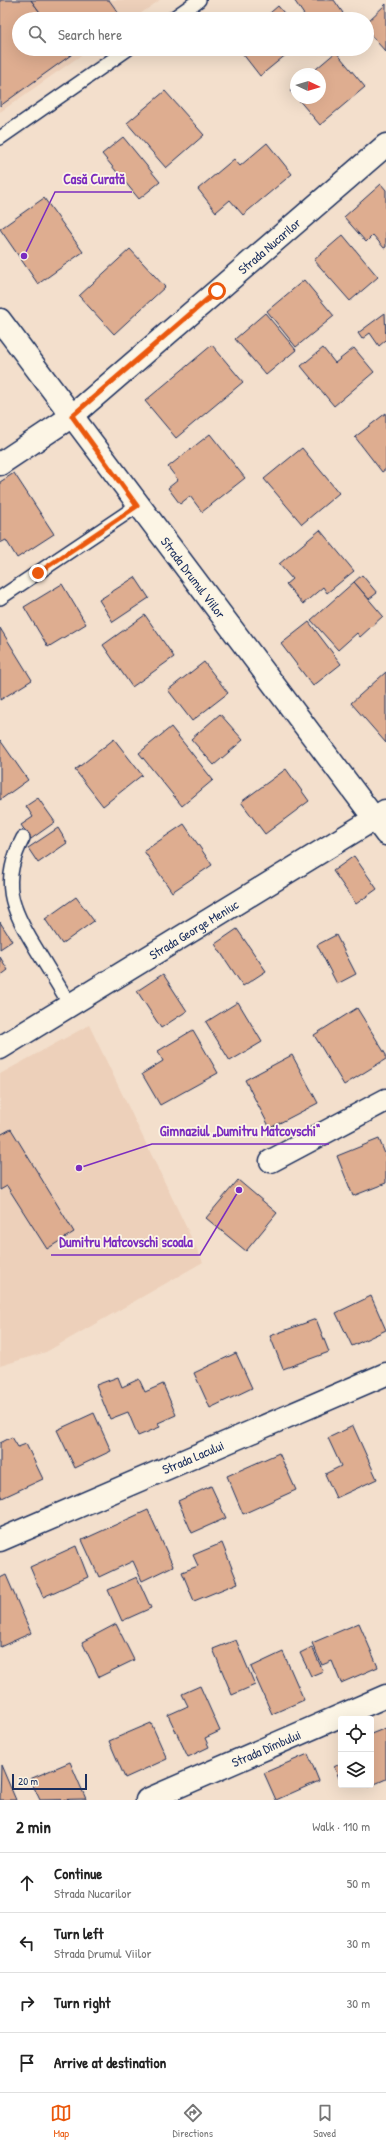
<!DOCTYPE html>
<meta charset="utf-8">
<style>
body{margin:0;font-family:"Patrick Hand",sans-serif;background:#f6f6f6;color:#222}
.controls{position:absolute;right:12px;bottom:12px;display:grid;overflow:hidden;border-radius:4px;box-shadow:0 4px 16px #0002}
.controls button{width:36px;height:36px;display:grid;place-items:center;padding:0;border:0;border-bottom:1px solid #e0e0e0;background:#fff;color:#222;font:20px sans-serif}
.compass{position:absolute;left:290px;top:68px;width:36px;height:36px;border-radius:50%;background:#fff;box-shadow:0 4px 16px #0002;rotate:94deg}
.scale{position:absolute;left:12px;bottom:10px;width:75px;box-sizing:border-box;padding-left:4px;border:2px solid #1b2f5e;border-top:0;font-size:11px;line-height:14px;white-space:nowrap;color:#1b2f5e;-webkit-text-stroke:3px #fcf5e5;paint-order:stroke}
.stop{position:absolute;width:12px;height:12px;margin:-9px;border:3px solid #ea580c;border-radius:50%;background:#fff}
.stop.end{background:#ea580c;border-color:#fff;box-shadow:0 1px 4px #0008}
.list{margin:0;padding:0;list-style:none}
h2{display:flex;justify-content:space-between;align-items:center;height:52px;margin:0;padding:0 16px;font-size:17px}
h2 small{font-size:13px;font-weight:400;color:#767676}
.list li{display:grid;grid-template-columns:26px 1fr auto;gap:12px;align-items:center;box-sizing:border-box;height:60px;padding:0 16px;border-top:1px solid #e0e0e0}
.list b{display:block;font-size:15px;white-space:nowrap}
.list p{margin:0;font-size:13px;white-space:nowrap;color:#767676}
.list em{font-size:13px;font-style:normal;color:#767676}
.icon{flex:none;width:22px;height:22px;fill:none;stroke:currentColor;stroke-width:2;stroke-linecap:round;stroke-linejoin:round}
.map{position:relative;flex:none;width:386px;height:1800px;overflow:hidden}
.search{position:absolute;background:#fff;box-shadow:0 4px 16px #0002;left:12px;right:12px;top:12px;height:44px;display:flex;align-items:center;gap:10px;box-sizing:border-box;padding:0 14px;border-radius:22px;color:#767676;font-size:15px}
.sheet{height:292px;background:#fff}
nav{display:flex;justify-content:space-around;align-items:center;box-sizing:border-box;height:56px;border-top:1px solid #e0e0e0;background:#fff;font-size:11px;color:#767676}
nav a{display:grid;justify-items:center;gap:2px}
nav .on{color:#ea580c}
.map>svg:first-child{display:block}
.built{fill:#edd0ba}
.building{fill:#dead90;stroke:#1b2f5e}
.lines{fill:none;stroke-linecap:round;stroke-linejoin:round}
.lane-casing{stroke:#1b2f5e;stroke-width:16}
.street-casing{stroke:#1b2f5e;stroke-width:25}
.lane{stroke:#fcf5e5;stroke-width:13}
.street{stroke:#fcf5e5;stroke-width:22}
.route{stroke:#ea580c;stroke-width:5}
.labels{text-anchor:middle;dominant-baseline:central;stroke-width:3.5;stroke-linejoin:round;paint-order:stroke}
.street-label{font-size:13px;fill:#1b2f5e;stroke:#fcf5e5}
.leader{fill:none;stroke:#7b2cbf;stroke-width:1.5}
.callout-dot{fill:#7b2cbf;stroke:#fcf5e5;stroke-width:1.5}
.callout-label{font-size:14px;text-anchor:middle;font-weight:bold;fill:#7b2cbf;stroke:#fcf5e5;stroke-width:3.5;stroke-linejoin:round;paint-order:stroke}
</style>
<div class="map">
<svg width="386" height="1800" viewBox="0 0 386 1800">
<rect width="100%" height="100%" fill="#f3dfcc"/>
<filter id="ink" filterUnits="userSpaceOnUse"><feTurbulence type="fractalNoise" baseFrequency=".025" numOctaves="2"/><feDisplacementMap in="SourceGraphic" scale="8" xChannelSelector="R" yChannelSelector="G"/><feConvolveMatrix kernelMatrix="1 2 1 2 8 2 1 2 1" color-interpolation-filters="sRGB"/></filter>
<g filter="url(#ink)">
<!-- built -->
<g class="built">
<path d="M0 0H160L133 19H19V49H90L0 112Z"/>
<path d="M89 1025 203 1262 46 1352 0 1366V1074Z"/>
</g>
<!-- building -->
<g class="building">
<path d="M0 0H31L45 19H19V49H66L71 55 0 106Z"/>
<path d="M31 0H109L122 18 45 19Z"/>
<path d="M294 0H334L343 13 335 19H307Z"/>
<path d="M386 4V52L367 31V22Z"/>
<path d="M278 6 289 19H263Z"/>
<path d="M66 49H79L71 55Z"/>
<path d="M239 49H293L260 76Z"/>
<path d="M336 52 365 87 320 125 297 98H320V74H310Z"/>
<path d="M296 86V97L290 91Z"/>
<path d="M165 91 204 135 166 168 127 123Z"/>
<path d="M123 137 160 182 139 199 102 154Z"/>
<path d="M267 143 292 174 243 215 230 200 216 212 198 189 234 159 240 166Z"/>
<path d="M381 184 386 190V247L384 248 373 235 366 242 344 217Z"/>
<path d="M44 198 83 252 38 284 0 229Z"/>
<path d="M343 235 378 277 350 301 314 260Z"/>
<path d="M130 249 165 287 114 334 79 296Z"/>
<path d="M304 280 334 316 296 347 267 311Z"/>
<path d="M265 313 296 350 266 375 235 339Z"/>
<path d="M385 313 386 340 379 346 370 333 362 339 358 333Z"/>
<path d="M212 345 243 382 176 438 145 401Z"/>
<path d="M323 348 335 363 354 348 374 372 334 406 301 366Z"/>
<path d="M386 413V469L382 472 355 437Z"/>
<path d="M210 434 245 478 202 512 190 496 180 504 168 488 178 480 168 467Z"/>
<path d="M302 448 339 493 302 524 264 479Z"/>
<path d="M14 473 54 534 17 558 6 540 0 543V482Z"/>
<path d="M320 530 354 571 327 593 323 587 303 604 286 584 292 579 279 564Z"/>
<path d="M362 575 377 593 369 599 354 582Z"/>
<path d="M135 577 149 598 113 622 99 600Z"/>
<path d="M354 582 383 616 360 637 357 633 338 650 311 620Z"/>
<path d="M62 584 86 624 48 647 24 607Z"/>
<path d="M145 615 174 657 132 687 103 645Z"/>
<path d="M309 622 341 664 313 686 281 644Z"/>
<path d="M0 628 32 680 0 700Z"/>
<path d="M204 662 228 693 192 721 168 690Z"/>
<path d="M386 672V743L351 703Z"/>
<path d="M220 714 243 740 214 765 191 739Z"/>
<path d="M171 727 213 780 182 806 139 753Z"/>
<path d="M114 739 142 775 103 806 75 770Z"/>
<path d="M0 740 28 780 0 800Z"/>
<path d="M286 769 309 801 265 834 241 802Z"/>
<path d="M38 798 55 822 31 839 21 825 33 817 26 806Z"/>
<path d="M184 824 212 865 172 892 144 851Z"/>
<path d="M58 828 67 843 38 863 28 848Z"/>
<path d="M354 856 377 889 356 904 333 871Z"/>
<path d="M76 897 94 921 62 944 45 919Z"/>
<path d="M0 922 12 941 0 949Z"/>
<path d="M237 929 266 971 243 986 215 944Z"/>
<path d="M336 935 356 974 337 984 317 945Z"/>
<path d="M0 957 8 970 0 976Z"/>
<path d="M163 974 187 1011 161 1028 137 991Z"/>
<path d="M238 1002 262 1042 230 1061 206 1022Z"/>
<path d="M357 1008 386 1055V1059L344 1085 314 1035Z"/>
<path d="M193 1030 218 1073 160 1105 142 1074 163 1061 158 1051Z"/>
<path d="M292 1055 318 1103 270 1128 245 1080Z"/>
<path d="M11 1129 74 1232 47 1249 7 1186 0 1190V1135Z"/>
<path d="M379 1139 386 1156V1183L353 1196 337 1156Z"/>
<path d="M238 1180 277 1213 246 1251 206 1218Z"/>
<path d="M371 1296 386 1330 352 1346 336 1313Z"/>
<path d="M316 1319 329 1352 283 1369 270 1336Z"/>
<path d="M236 1353 252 1388 210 1408 194 1373Z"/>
<path d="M118 1377 122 1387 139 1379 145 1392 163 1384 176 1415 158 1423 160 1427 138 1436 128 1412 110 1419 96 1385Z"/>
<path d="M94 1413 111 1451 75 1468 57 1430Z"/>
<path d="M353 1426 377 1479 336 1498 325 1474 341 1466 328 1438Z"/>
<path d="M12 1437 18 1447 26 1444 43 1479 2 1498 0 1494V1443Z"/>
<path d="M279 1453 296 1490 243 1514 227 1476Z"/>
<path d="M211 1486 226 1518 192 1533 178 1501Z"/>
<path d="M148 1510 173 1566 142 1581 133 1561 99 1577 82 1540Z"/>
<path d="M222 1543 238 1583 194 1601 182 1572 198 1566 193 1555Z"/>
<path d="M76 1546 88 1577 43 1597 30 1567Z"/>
<path d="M6 1575 31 1633 0 1647V1578Z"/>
<path d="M137 1577 151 1608 122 1621 108 1590Z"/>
<path d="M359 1623 378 1667 341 1683 332 1661 322 1665 312 1643Z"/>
<path d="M116 1624 134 1660 99 1677 82 1642Z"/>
<path d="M236 1640 255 1685 232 1695 213 1649Z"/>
<path d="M312 1647 323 1671 311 1676 300 1653Z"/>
<path d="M283 1652 304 1700 272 1714 251 1667Z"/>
<path d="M200 1686 220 1731 205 1738 209 1747 188 1757 168 1715 188 1706 182 1694Z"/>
<path d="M151 1723 167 1759 125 1778 109 1741Z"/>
<path d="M386 1728V1779L368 1787 367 1785H371V1734Z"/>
<path d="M308 1754 319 1781 276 1800 264 1773Z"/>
<path d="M70 1762 86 1799 40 1800 30 1779Z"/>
<path d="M341 1763V1782L334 1767Z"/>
<path d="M1 1765 16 1800H0Z"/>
</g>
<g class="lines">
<defs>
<g id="lane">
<path d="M172 19 199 0"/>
<path d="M0 138 128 49"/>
<path d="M0 598 137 506"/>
<path d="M23 838C0 882 11 908 35 947 47 967 59 986 70 1005"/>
</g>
<g id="street">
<path id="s1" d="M0 320 386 834"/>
<path id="s2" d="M0 464 72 416 386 145"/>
<path id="s3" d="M0 1048 374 819 385 811"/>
<path d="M271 1161 386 1100"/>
<path id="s4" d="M0 1540 386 1374"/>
<path id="s5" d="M147 1800 386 1696"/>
</g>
</defs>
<!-- lane casing -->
<use href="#lane" class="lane-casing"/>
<!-- street casing -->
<use href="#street" class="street-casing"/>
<!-- lane -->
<use href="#lane" class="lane"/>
<!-- street -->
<use href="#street" class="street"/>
</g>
</g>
<g class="lines" filter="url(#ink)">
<!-- route -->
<path class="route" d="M38 573 137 506 72 416 217 291"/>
</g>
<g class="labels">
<!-- street labels -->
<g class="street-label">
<text stroke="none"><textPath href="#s2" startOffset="347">Strada Nucarilor</textPath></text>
<text stroke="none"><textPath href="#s1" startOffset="322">Strada Drumul Viilor</textPath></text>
<text stroke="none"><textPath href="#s3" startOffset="227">Strada George Meniuc</textPath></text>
<text stroke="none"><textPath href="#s4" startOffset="210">Strada Lacului</textPath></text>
<text stroke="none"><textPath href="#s5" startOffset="130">Strada Dîmbului</textPath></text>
</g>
</g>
<!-- callouts -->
<path class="leader" d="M24 256L55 192H132M79 1168L152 1144H329M239 1190L200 1255H51"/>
<g class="callout-dot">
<circle cx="24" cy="256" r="4"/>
<circle cx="79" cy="1168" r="4"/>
<circle cx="239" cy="1190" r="4"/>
</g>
<g class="callout-label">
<text x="94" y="184">Casă Curată</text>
<text x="240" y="1136">Gimnaziul „Dumitru Matcovschi“</text>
<text x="126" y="1247">Dumitru Matcovschi scoala</text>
</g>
</svg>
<div class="controls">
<button><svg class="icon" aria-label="locate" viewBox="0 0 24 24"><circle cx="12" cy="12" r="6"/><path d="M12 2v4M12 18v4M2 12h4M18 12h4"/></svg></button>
<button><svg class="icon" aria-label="layers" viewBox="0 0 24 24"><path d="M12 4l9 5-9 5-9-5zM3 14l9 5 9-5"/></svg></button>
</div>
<svg class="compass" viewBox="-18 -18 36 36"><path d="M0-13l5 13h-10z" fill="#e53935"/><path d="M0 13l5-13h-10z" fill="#767676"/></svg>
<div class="scale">20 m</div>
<div class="stop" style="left:217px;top:291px"></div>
<div class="stop end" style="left:38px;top:573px"></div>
<div class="search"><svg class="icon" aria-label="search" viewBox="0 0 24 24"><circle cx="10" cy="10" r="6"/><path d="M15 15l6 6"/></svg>Search here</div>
</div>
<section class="sheet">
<h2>2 min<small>Walk · 110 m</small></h2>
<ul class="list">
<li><svg class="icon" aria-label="ahead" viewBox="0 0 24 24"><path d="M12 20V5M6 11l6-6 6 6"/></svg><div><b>Continue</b><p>Strada Nucarilor</p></div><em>50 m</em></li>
<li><svg class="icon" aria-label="left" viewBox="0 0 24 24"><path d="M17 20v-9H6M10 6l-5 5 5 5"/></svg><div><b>Turn left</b><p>Strada Drumul Viilor</p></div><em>30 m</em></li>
<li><svg class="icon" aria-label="right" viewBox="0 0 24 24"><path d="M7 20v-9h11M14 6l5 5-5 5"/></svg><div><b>Turn right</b></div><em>30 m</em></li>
<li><svg class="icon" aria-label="arrive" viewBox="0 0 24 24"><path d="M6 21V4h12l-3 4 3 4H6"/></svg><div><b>Arrive at destination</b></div></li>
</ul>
</section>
<nav>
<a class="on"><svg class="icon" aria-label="map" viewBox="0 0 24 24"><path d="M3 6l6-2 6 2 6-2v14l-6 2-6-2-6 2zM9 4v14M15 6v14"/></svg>Map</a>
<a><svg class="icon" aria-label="directions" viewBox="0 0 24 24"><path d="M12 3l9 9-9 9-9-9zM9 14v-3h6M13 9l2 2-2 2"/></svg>Directions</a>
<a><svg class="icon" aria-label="saved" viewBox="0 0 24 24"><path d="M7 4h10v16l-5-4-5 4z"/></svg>Saved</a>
</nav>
